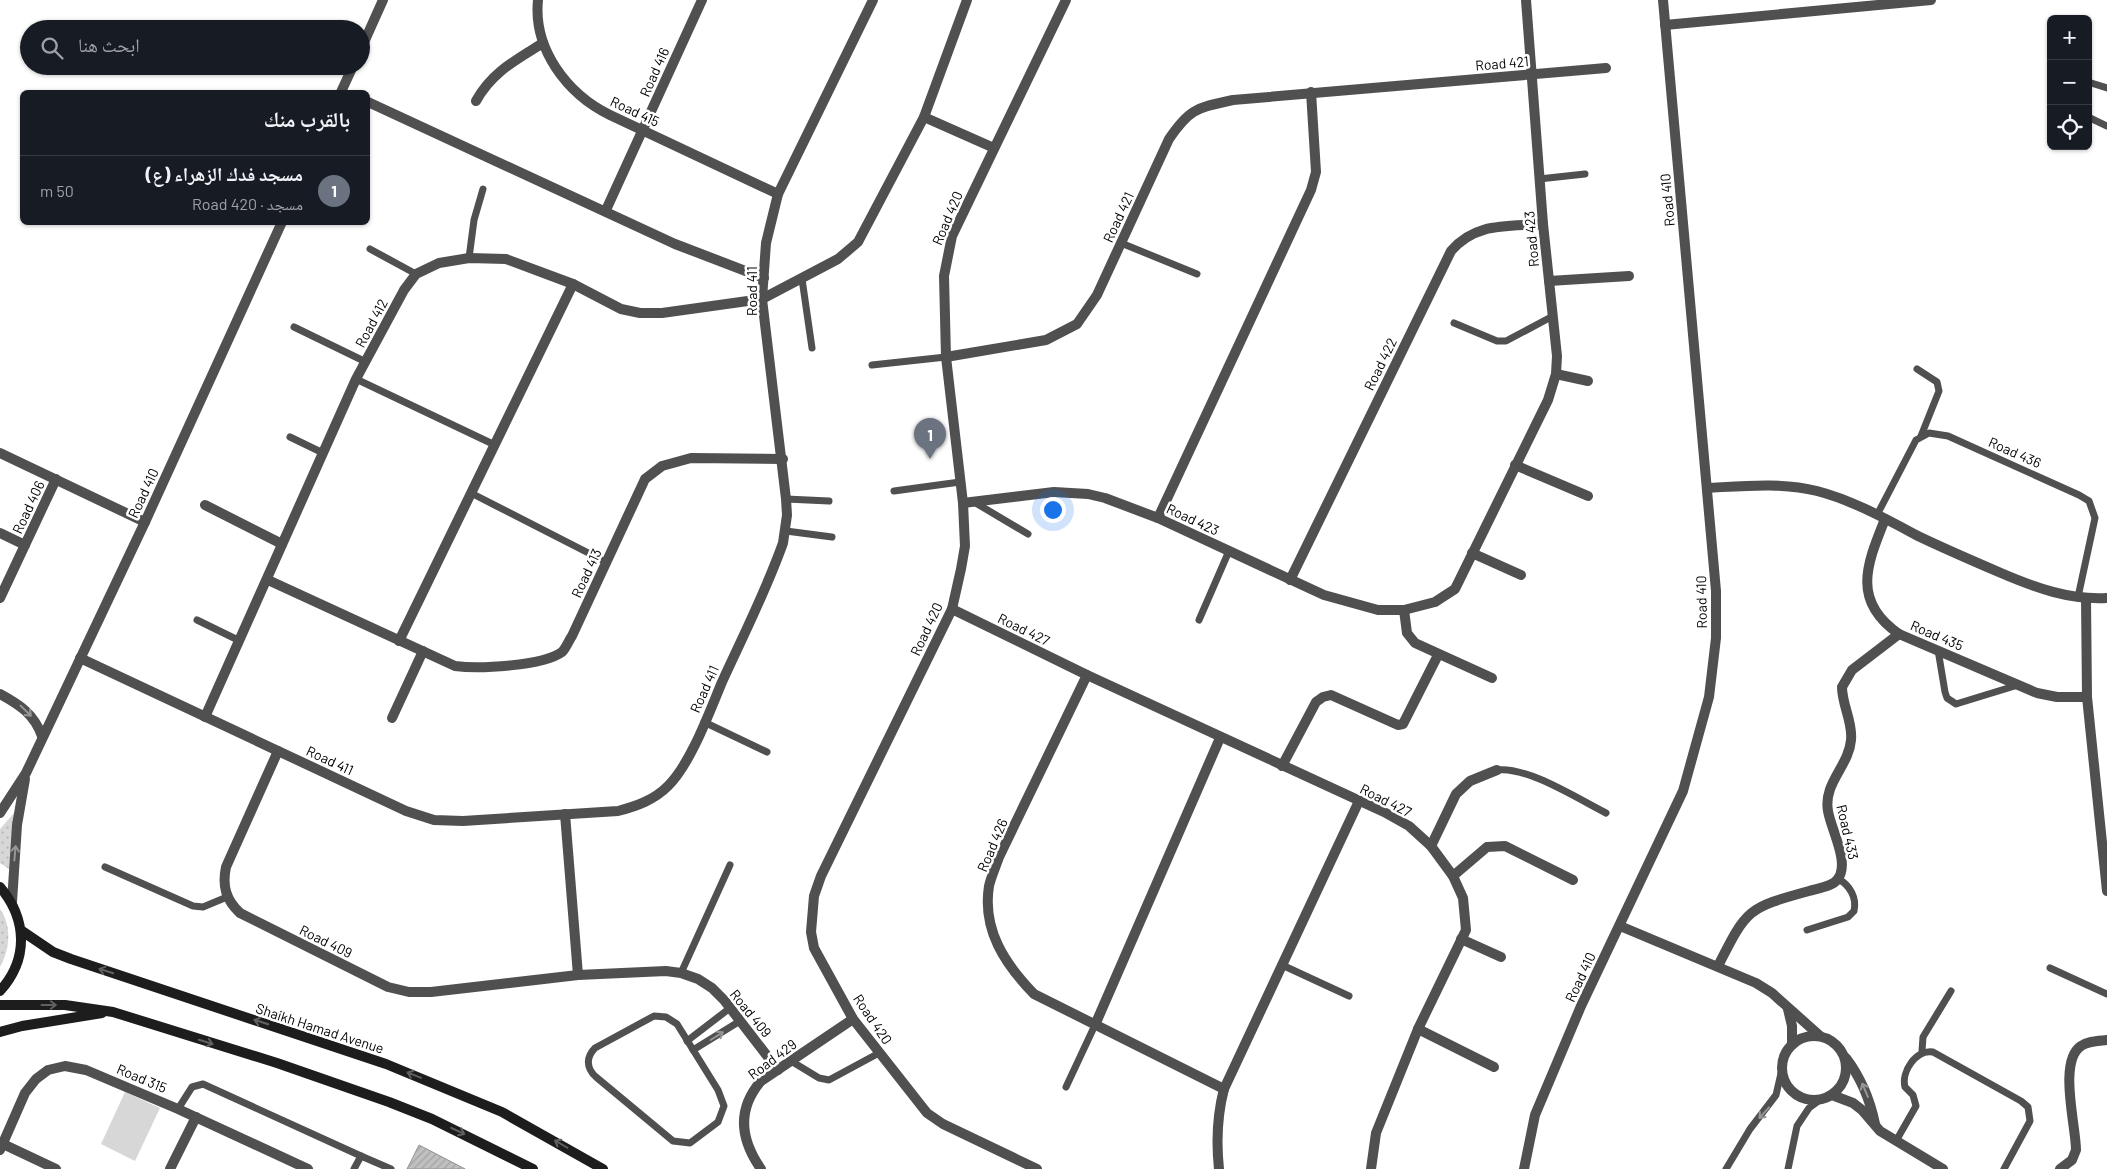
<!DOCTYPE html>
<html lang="ar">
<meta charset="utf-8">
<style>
body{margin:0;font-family:Barlow,"Noto Naskh Arabic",sans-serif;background:#20242c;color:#f1f3f6;direction:rtl}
.controls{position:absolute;right:15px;top:15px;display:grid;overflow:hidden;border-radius:8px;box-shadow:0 1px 4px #0004}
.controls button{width:45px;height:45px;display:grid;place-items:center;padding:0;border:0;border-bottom:1px solid #363941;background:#171b24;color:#f1f3f6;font:25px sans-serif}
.you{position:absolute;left:1052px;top:509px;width:18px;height:18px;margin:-12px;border:4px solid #fff;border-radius:50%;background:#1a73e8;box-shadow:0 0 0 8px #1a73e833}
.badge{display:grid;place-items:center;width:32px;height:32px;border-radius:50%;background:#858687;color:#fff;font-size:16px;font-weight:700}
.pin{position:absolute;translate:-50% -41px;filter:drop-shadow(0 1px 2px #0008)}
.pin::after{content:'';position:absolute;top:26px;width:18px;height:15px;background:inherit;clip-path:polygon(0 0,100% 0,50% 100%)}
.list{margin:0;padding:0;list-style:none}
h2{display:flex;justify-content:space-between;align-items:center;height:65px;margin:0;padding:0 20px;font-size:21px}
h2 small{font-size:16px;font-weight:400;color:#9ea1a6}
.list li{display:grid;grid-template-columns:32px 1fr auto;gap:15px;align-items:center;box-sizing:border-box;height:70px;padding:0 20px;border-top:1px solid #363941}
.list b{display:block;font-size:19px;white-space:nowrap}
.list p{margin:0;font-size:16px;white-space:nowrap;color:#9ea1a6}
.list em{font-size:16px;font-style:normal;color:#9ea1a6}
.icon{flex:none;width:28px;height:28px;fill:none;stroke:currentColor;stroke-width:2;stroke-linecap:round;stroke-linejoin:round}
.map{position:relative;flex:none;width:2107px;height:1169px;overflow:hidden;direction:ltr}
.search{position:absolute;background:#171b24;box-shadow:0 1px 4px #0004;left:20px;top:20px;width:350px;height:55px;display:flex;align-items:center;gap:12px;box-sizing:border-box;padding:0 18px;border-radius:28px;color:#9ea1a6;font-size:19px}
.panel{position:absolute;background:#171b24;box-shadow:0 1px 4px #0004;left:20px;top:90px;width:350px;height:135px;border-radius:8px;direction:rtl}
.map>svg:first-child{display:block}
.green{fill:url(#green-dots)}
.pitch{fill:#d7d7d7}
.building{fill:url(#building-hatch);stroke:#949494;filter:url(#shadow)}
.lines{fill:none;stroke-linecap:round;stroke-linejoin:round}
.service{stroke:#505050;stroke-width:7}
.minor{stroke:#505050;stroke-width:10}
.tertiary{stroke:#505050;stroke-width:10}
.secondary{stroke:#1d1d1d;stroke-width:10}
.oneway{stroke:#969696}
.oneway2{stroke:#616161}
.labels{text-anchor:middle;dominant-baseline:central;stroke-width:5;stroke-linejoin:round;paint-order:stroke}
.street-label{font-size:14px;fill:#000;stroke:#fff}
</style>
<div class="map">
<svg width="2107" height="1169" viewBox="0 0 2107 1169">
<defs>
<pattern id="green-dots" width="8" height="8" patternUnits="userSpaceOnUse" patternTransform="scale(1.25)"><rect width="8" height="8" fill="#d7d7d7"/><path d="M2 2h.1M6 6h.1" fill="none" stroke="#b7b7b7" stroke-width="1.8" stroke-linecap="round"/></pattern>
<pattern id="building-hatch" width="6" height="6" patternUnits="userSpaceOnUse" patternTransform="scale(1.25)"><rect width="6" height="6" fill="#c0c0c0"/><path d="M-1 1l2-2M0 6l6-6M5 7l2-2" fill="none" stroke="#a3a3a3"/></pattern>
<filter id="shadow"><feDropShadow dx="5.5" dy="3" stdDeviation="0" flood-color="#0004"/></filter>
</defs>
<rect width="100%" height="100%" fill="#fff"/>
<!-- green -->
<g class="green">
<path d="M14 813 11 867 9 869 0 863V829Z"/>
<path d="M0 909C12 926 10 949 0 967Z"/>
</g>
<!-- pitch -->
<path class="pitch" d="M125 1092 160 1108 135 1161 101 1144Z"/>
<!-- building -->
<path class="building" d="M419 1145 465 1169H407Z"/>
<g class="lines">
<!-- service -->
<g class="service">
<path d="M2088 82 2107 88"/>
<path d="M2088 117 2107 126"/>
<path d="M1539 179 1585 174"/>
<path d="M1121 243 1197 274"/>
<path d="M370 249 416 274"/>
<path d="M469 258 474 220 483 189"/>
<path d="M802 279 812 348"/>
<path d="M1454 323 1497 341H1506L1553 316"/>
<path d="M294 327 366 362"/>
<path d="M872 365 946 357"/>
<path d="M1917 369 1937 382 1939 391 1921 436"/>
<path d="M356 379 495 445"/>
<path d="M290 437 323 453"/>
<path d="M894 491 960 482"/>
<path d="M471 493 606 562"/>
<path d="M786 499 829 501"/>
<path d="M974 502 1028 534"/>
<path d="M1877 515 1916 440 1929 433 1948 436 2079 495 2089 501 2095 518 2078 597"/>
<path d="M786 531 832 537"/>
<path d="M197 620 240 641"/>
<path d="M1199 620 1229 551"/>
<path d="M1938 650 1945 692 1947 698 1956 704 2018 685"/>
<path d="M704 722 767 752"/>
<path d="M1497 770C1527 766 1578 799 1606 813"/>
<path d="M105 867 193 906 203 907 227 897"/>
<path d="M1807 930 1848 917 1854 911C1857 898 1850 885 1838 879"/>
<path d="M1282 965 1349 996"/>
<path d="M2050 968 2107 994"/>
<path d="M681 973 730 865"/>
<path d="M654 1016 666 1017 677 1024 718 1090 724 1106 718 1122 690 1143 673 1141 596 1077C586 1068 586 1057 595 1048Z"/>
<path d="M687 1041 730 1008"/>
<path d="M693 1050 740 1021"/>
<path d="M1922 1051 1923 1037 1951 991"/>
<path d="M791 1061 819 1078 829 1080 879 1053"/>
<path d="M1066 1087 1095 1025"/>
<path d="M178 1109 192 1087 203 1084 361 1156 354 1169"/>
<path d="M1896 1141 1916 1106 1913 1095 1905 1087C1901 1072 1916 1049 1933 1052L2021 1101 2028 1107 2030 1121 2004 1169"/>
<path d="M361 1156 391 1169"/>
<path d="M1726 1169 1750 1129 1776 1095 1782 1069"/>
<path d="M1788 1169 1797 1126 1809 1108 1820 1100"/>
</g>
<!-- minor -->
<g class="minor">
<path d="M538 0C533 49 567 94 610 115L778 194"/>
<path d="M1665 25 1931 0"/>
<path d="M476 101C492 72 516 60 543 43"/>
<path d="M368 102 675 244 764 278"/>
<path d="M924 117 994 148"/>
<path d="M606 210 702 0"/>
<path d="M1549 281 1629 276"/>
<path d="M946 357 1046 340 1077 324 1097 295 1169 139C1190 108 1197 108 1233 100L1606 68"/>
<path d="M1556 374 1588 381"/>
<path d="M0 453 145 522"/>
<path d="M1515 465 1588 496"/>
<path d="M1707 488C1744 486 1781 482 1817 491 1852 500 1886 519 1918 536 1945 549 1973 561 2001 573 2036 588 2069 600 2107 598"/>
<path d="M963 503 1054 492 1088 494 1105 498 1158 518 1324 595 1378 610H1404L1435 602 1455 589 1548 400 1556 374 1557 356 1543 224 1526 0"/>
<path d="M205 505 282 544"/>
<path d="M1158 518 1311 190 1316 172 1311 92"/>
<path d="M1885 519C1867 564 1851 601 1899 634L2037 693 2057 697H2087"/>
<path d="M0 533 25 545"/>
<path d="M1472 553 1521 575"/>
<path d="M268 580 455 666C479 669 543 666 562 652 566 648 569 640 572 636L645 479 662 466 691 458 783 459"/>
<path d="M1290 580 1451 251C1476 222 1507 227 1543 224"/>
<path d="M0 598 56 479"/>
<path d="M2086 599 2087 697 2107 891"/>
<path d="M952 609 1087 675 1384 812 1409 826 1431 846 1453 876 1463 898 1466 930 1418 1029 1376 1133 1371 1169"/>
<path d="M1404 610 1407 633 1415 643 1492 678"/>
<path d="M399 641 573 284"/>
<path d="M80 658 406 811 434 820 463 821 618 811C637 806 654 800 668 786 691 763 709 713 722 682 743 636 766 591 783 543L787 515 786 499 762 299 766 243 778 194 873 0"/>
<path d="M1087 675 999 857C996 866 991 877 989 886 982 930 1005 964 1034 994L1224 1089"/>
<path d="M0 694C20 705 34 714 42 736"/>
<path d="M205 717 356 379 404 290 416 274 439 263 469 258 506 259 573 284 621 309 640 313H662L762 299 838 259 858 242 924 117 967 0"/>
<path d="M392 718 423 651"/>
<path d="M278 751 226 867C222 886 226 900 240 913L388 987 409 992H431L578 975 666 971 681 973 698 979 712 988 724 1000 778 1070"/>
<path d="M1282 766 1316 702 1323 697 1331 695 1398 725 1403 724 1438 655"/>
<path d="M565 814 578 975"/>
<path d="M1431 846 1456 794 1470 781 1497 770"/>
<path d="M1453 876 1487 847 1505 846 1573 880"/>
<path d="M1620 926 1756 983 1772 993 1820 1036"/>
<path d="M1461 939 1501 957"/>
<path d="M1718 966C1747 909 1747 908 1809 891 1818 888 1831 887 1837 880 1851 864 1831 830 1828 811 1823 783 1849 766 1851 740 1853 722 1842 705 1842 687L1852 670 1899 634"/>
<path d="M1788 1009 1792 1026V1045"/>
<path d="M1095 1025 1220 738"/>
<path d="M1418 1029 1494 1067"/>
<circle cx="1814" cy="1068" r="32"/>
<path d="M1846 1058C1861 1078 1870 1099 1875 1124"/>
<path d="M1832 1095 1853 1103 1862 1110 1880 1131 1943 1169"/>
<path d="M3 1144 56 1169"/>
<path d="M0 1150 25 1093 36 1079 48 1070 65 1066 86 1070 178 1109 308 1169"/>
<path d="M170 1169 196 1117"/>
<path d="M761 1169C740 1139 737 1109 761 1081L853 1019"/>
<path d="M1037 1169 943 1124 927 1113 853 1019 814 948 811 932 814 896 821 876 952 609 961 569 965 546 963 503 946 357 944 276 952 236 1066 0"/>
<path d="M1219 1169C1216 1141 1217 1116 1224 1089L1359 801"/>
<path d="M2060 1169 2072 1160 2076 1150C2076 1126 2058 1061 2081 1046 2088 1041 2098 1041 2107 1040"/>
</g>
<!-- tertiary -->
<g class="tertiary">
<path d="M361 49 383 0"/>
<path d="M341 92 353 66"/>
<path d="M0 813 26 773 145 522 282 222"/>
<path d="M12 902 17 825 25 779"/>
<path d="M1524 1169 1535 1115 1581 1006 1683 791 1709 697 1716 638V591L1663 0"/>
</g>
<!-- secondary -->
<g class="secondary">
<path d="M0 887C27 919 29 959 0 991"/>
<path d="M22 931 53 952 71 959 386 1064 502 1112 603 1169"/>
<path d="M0 1005H65L113 1012 277 1063 389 1102 432 1119 533 1169"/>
<path d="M0 1032 22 1026 102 1013"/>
</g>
</g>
<!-- one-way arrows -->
<defs><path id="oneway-shaft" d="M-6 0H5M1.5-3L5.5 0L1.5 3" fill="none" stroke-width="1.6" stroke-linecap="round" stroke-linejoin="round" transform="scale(1.25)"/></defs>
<g class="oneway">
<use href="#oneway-shaft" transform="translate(26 711) rotate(44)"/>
<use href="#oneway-shaft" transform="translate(15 853) rotate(-85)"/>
<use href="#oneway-shaft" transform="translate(717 1036) rotate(-32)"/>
<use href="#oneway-shaft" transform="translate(1865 1090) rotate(-113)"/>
<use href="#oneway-shaft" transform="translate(1764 1113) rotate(132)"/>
</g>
<g class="oneway2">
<use href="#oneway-shaft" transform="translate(106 971) rotate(-162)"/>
<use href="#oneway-shaft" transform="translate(49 1005)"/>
<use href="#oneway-shaft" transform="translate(261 1022) rotate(-162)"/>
<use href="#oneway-shaft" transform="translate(206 1042) rotate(17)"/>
<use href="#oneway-shaft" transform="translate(414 1075) rotate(-158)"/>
<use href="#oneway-shaft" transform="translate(458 1131) rotate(25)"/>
<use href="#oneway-shaft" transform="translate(561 1144) rotate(-150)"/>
</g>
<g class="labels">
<!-- street labels -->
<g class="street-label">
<text transform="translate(1502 63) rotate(-5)">Road 421</text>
<text transform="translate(654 72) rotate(-66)">Road 416</text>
<text transform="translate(635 111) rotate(25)">Road 415</text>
<text transform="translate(1667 200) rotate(-95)">Road 410</text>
<text transform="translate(1118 217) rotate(-65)">Road 421</text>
<text transform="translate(947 218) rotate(-67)">Road 420</text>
<text transform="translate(1531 239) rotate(-95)">Road 423</text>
<text transform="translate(751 291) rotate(-90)">Road 411</text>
<text transform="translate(371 323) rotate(-62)">Road 412</text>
<text transform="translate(1380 364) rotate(-64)">Road 422</text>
<text transform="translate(2015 452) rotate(24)">Road 436</text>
<text transform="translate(143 493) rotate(-65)">Road 410</text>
<text transform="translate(28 507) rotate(-65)">Road 406</text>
<text transform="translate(1193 519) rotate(25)">Road 423</text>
<text transform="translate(586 573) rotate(-65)">Road 413</text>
<text transform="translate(1701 602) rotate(-91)">Road 410</text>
<text transform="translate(926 629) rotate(-65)">Road 420</text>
<text transform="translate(1024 629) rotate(26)">Road 427</text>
<text transform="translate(1937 635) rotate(23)">Road 435</text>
<text transform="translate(704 689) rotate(-66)">Road 411</text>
<text transform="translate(330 760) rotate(25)">Road 411</text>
<text transform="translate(1386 800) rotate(27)">Road 427</text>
<text transform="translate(1848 832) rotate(77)">Road 433</text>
<text transform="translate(992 845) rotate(-67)">Road 426</text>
<text transform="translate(326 941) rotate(26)">Road 409</text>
<text transform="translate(1580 977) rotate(-65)">Road 410</text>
<text transform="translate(751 1013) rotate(51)">Road 409</text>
<text transform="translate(873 1019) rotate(56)">Road 420</text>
<text transform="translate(320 1028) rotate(18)">Shaikh Hamad Avenue</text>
<text transform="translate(772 1059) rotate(-37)">Road 429</text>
<text transform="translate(142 1078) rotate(23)">Road 315</text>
</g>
</g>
</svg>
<div class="controls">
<button>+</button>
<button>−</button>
<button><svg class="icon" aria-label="locate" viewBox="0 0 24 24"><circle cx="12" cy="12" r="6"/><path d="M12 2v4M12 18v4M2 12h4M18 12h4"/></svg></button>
</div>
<div class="you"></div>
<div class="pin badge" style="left:930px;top:459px;background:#6b7280">1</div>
<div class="search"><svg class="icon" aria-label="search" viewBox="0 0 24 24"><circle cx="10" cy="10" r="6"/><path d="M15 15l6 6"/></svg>ابحث هنا</div>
<section class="panel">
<h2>بالقرب منك<small></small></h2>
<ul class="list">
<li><span class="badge" style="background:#6b7280">1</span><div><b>مسجد فدك الزهراء (ع)</b><p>مسجد · Road 420</p></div><em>50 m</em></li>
</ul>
</section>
</div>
